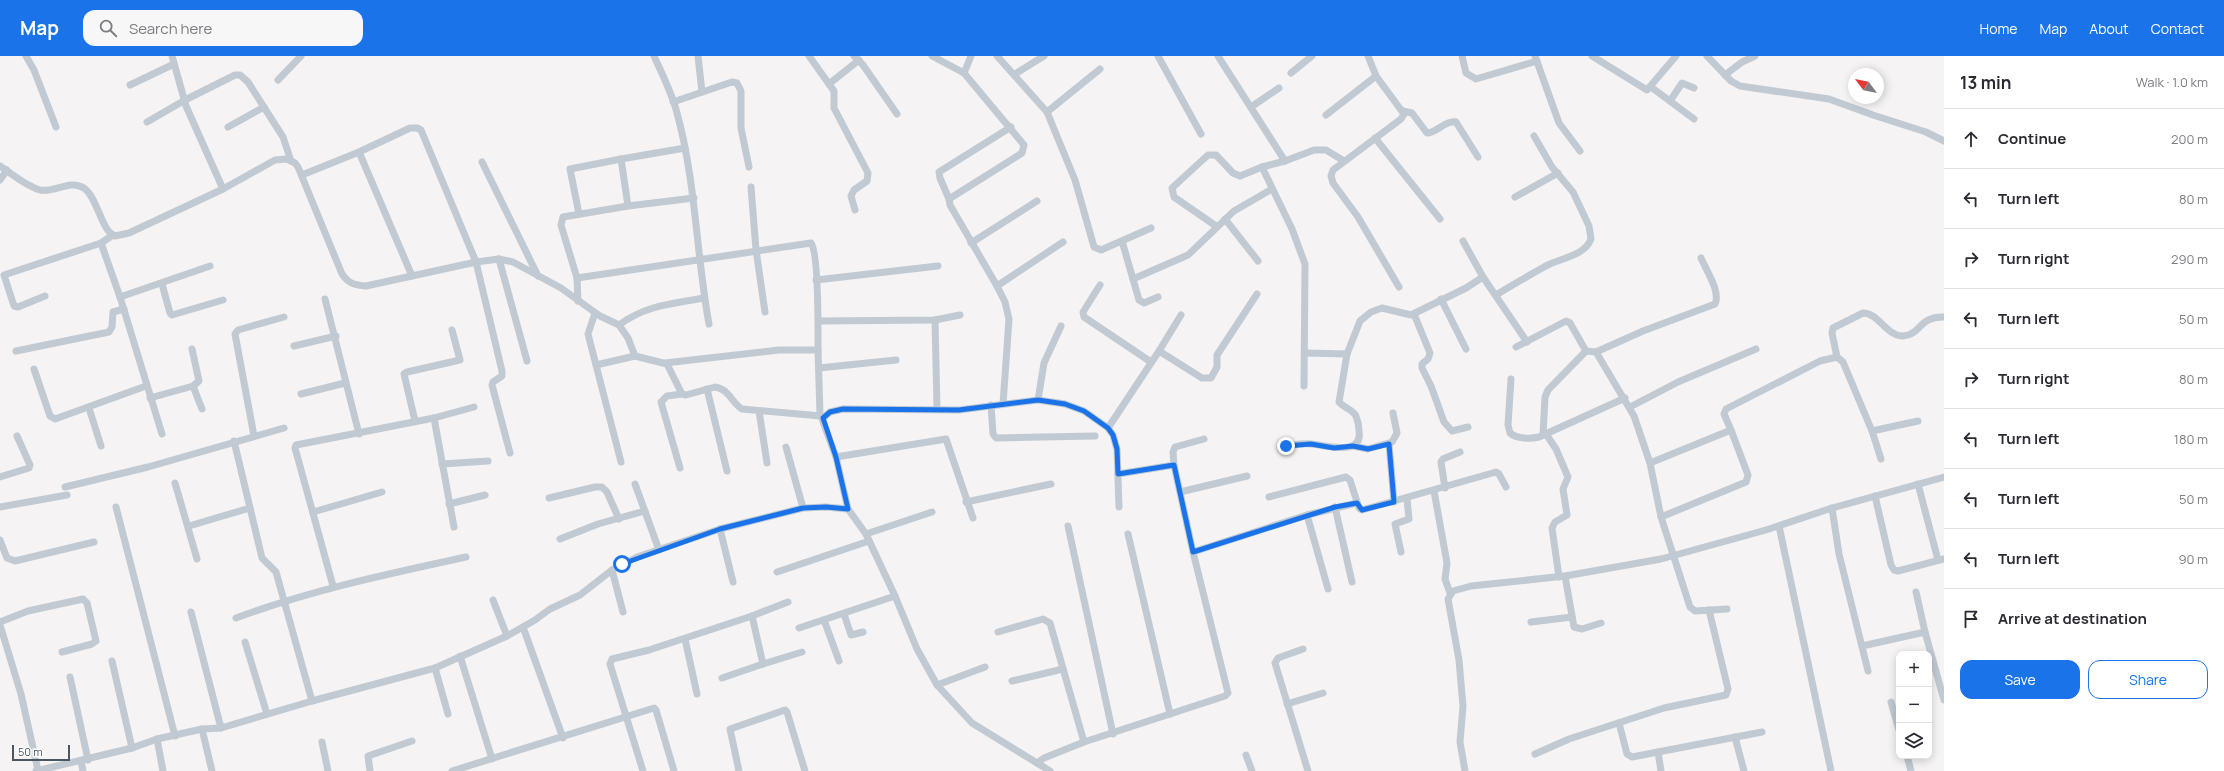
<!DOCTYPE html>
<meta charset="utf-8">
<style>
body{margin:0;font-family:Manrope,sans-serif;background:#f7f7f7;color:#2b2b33}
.controls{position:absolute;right:12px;bottom:12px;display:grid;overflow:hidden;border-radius:8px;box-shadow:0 2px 10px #0003}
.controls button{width:36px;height:36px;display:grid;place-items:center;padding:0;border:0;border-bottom:1px solid #e1e1e2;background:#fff;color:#2b2b33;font:20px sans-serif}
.compass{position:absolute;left:1848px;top:12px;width:36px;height:36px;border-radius:50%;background:#fff;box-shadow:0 2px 10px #0003;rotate:302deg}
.scale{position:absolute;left:12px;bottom:10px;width:58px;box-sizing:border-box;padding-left:4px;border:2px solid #4a5661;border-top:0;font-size:11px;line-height:14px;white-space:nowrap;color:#4a5661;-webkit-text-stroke:3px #fff;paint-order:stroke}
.stop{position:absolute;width:12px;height:12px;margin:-9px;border:3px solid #1a73e8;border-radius:50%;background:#fff}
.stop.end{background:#1a73e8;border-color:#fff;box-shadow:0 1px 4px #0008}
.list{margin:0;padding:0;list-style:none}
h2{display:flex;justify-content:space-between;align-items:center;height:52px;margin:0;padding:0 16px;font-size:17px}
h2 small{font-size:13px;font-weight:400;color:#7c7c81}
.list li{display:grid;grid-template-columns:26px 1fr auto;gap:12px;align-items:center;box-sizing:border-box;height:60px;padding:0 16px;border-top:1px solid #e1e1e2}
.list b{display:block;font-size:15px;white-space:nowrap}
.list em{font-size:13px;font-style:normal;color:#7c7c81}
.actions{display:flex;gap:8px;padding:12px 16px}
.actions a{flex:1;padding:9px 0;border:1px solid #1a73e8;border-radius:12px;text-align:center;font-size:14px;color:#1a73e8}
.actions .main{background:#1a73e8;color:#fff}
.icon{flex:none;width:22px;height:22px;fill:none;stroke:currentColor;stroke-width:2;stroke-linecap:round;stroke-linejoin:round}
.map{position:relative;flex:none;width:1944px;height:715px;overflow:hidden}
header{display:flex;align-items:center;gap:24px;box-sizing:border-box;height:56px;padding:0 20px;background:#1a73e8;color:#fff}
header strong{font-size:19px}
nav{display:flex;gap:22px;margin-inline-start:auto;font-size:14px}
.search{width:280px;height:36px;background:#f7f7f7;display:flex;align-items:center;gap:10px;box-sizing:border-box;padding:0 14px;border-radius:12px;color:#7c7c81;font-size:15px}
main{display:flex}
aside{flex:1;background:#fff}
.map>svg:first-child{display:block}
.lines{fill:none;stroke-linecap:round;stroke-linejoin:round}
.street{stroke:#c1cad2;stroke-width:7}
.route{stroke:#1a73e8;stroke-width:5}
</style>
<header>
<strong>Map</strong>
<div class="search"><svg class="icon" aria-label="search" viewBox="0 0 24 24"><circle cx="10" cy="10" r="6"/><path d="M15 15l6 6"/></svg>Search here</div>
<nav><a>Home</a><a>Map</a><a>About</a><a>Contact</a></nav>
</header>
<main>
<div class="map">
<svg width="1944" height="715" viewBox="0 0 1944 715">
<rect width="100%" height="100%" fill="#f5f3f3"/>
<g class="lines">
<!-- street -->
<g class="street">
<path d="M26 0 34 14 56 71"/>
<path d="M172 0 186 50 223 133"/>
<path d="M654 0C662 18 672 37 677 57 696 126 696 197 709 268"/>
<path d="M698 0 702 36"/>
<path d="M809 0 834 35V52L868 117 867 125 854 134 851 140 855 154"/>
<path d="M854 0 863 9 897 58"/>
<path d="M932 0 964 17 1024 89 1022 97 949 143 950 149 997 230 1005 246 1009 263 1003 348"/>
<path d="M997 0 1047 56 1075 124 1094 191 1101 194 1151 172"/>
<path d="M1158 0 1201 78"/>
<path d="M1218 0 1285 105"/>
<path d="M1368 0 1376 20 1404 58 1401 63 1333 114 1331 120 1333 127 1358 161 1399 231"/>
<path d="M1462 0 1466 17 1476 23 1537 5"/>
<path d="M1535 0 1559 67 1580 95"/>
<path d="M1592 0 1647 34 1676 0"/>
<path d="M1707 0 1731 25 1740 30 1829 43 1873 59 1926 76 1944 85"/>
<path d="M964 17 971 0"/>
<path d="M1291 17 1312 0"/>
<path d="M1015 18 1044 0"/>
<path d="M1725 19 1742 6 1755 0"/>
<path d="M278 24 301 0"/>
<path d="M829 28 859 4"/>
<path d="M130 29 174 8"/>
<path d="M1651 31 1694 63"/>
<path d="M1670 45 1682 27 1694 32"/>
<path d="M673 46 732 26 737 27 741 35V72L749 111"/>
<path d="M1251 51 1279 32"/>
<path d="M1403 55 1412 57 1427 77C1437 77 1445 64 1456 66L1478 101"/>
<path d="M1047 56 1100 13"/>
<path d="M1326 59 1376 20"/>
<path d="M147 66 185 44 235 19H240L248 26 283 81 291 105"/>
<path d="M228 71 264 51"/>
<path d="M1375 82 1440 163"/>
<path d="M359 96 412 220"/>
<path d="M482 106 538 220"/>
<path d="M0 110C12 118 26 130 40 134 55 137 70 123 84 132 98 142 101 175 115 180L129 177 223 133 275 104 287 103 295 107 298 111 342 218C349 228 355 229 366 230L476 206 499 203 513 206 561 232 600 260 619 269 628 282 635 300 667 308 682 338 686 339 715 331C729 333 731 346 742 353L821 360 836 401 848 453 866 478 895 540 917 593 937 629 972 667 1050 715"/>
<path d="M1262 111 1292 173 1305 208 1304 330"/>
<path d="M302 119 359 96 410 72H417L421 74 476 206 502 315V320L493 326 492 329 510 397"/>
<path d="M0 124 7 114"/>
<path d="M751 131 756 194 765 256"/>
<path d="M1515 141 1558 117"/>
<path d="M949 143 940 122 939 116 1011 71"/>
<path d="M628 150 621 103 685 92"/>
<path d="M579 158 570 113 621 103"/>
<path d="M1225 163 1258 205"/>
<path d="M1216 170 1174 141 1172 132 1208 99H1216L1233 117 1240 120 1262 111 1285 105 1314 94H1326L1344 105"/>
<path d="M113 179 101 187 120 241 162 378"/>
<path d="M1122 185 1139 244 1144 247 1158 241"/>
<path d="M971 187 1037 145"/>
<path d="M499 203 527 305"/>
<path d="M1483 221 1527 286"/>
<path d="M577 222 811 187C819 197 818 277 818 294"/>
<path d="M1133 223 1188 199 1234 155 1272 133"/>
<path d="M816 224 938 210"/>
<path d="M162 228 170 257 172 259 223 244"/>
<path d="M1100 229 1083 256 1084 261 1151 306"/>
<path d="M997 230 1063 186"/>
<path d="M1496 239C1512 229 1528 220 1544 211 1559 202 1584 201 1591 183L1589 170 1573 136 1552 111 1534 80"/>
<path d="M45 240 18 251 14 250 4 219 101 187"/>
<path d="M120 241 210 210"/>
<path d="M325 243 359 378"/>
<path d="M1441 243 1466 293"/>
<path d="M578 245 577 222 561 169 563 161 628 150 694 142"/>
<path d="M595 257 588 278 621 406"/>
<path d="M1414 258 1430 297 1428 303 1422 308V312L1431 330 1444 366 1452 375 1468 371"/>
<path d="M935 264 937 353"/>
<path d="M819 265 935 264 960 259"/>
<path d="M619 269C646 249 672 248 704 242"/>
<path d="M294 290 336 280"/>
<path d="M1516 291 1566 265 1570 267 1586 295 1596 296 1634 360 1650 407 1661 461 1690 551 1695 555 1727 553"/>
<path d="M192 293 199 325 193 330"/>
<path d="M16 295 109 276 112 271 113 256 124 253"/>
<path d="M1159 295 1181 259"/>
<path d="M1596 296 1643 275 1715 248C1721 236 1706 214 1701 202"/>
<path d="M1305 297 1347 298 1360 265 1371 256 1382 252 1411 259 1466 232 1483 221 1463 185"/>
<path d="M1837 301 1832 277 1833 272 1863 257C1879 257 1886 280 1903 280 1921 279 1919 260 1944 261"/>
<path d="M665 307 779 294H818L820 359"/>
<path d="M596 309 635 300"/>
<path d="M819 312 896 304"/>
<path d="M34 313 50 360 55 363 146 330"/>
<path d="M1511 323 1508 369 1510 377C1517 383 1530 383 1539 381L1625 342"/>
<path d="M707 333 727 415"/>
<path d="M301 338 345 327"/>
<path d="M150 342 193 330 202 353"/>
<path d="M1038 344 1044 307 1061 270"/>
<path d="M991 349 993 378 996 382 1095 380"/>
<path d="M1630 351 1678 326 1756 293"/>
<path d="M89 352 101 390"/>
<path d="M759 355 767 407"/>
<path d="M434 362 454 471"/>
<path d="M823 362 830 356 843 353 959 354 1038 344 1065 348 1084 355 1108 372 1113 379 1117 393 1119 451"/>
<path d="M415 365 404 318 407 316 460 304 452 274"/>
<path d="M1108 372 1159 295 1202 322H1211L1217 311V299L1257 238"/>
<path d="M1731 374 1724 358 1726 353 1820 305 1837 301 1843 306 1872 375 1881 403"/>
<path d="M1872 375 1918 365"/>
<path d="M1546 378 1556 393 1568 421 1563 433 1567 459 1555 466 1552 472 1559 521"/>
<path d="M1543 379 1545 341 1548 334 1586 295"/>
<path d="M254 380 235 278 238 274 284 261"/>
<path d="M234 385 262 502 276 516 312 645"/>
<path d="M1389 388 1394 446"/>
<path d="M1286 390C1294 389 1303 387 1311 388 1326 389 1363 401 1359 375 1359 369 1358 365 1356 360 1352 353 1344 352 1339 346L1347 298"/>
<path d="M1353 390 1368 393 1392 386 1397 377 1393 357"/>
<path d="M786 391 803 452"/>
<path d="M836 401 946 383 973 462"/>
<path d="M1650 407 1731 374 1748 419 1746 426 1661 461"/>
<path d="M442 408 488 405"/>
<path d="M680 412 661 346 667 340 682 338"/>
<path d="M1118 418 1174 409 1173 396 1175 391 1204 383"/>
<path d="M0 421 29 412 30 409 17 380"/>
<path d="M175 427 197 503"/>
<path d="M635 428 659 494"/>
<path d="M1918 428 1938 504"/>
<path d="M65 431 148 411 284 372"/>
<path d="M1445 432 1441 406 1443 403 1460 396"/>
<path d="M1434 435 1447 507 1445 523 1450 537"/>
<path d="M1180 436 1247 420"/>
<path d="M1875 440 1891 509 1894 514 1898 515 1944 503"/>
<path d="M1269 441 1346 421 1350 424 1359 452 1362 454 1496 416 1499 418 1506 431"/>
<path d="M549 442 595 431H602L607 436 619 463"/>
<path d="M966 446 1051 428"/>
<path d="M449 448 485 439"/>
<path d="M0 451 67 439"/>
<path d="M116 451 175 680"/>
<path d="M1335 451 1352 526"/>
<path d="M1832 452 1839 498 1868 615"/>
<path d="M313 456 382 436"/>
<path d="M1307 459 1328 533"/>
<path d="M189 470 250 452"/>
<path d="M1068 470 1113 678"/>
<path d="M1779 470 1831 715"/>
<path d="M720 473 733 526"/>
<path d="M866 478 932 456"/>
<path d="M1128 478 1170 658"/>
<path d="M560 483 598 468 645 455"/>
<path d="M0 484 7 502 15 505 94 486"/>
<path d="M1193 496 1307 459 1357 447"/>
<path d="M1401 496 1395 468 1409 463 1407 443"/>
<path d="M612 514 623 556"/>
<path d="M777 516 869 485"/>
<path d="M1565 520 1574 571 1582 573 1601 567"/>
<path d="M333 530 295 392 296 389 434 362 474 351"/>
<path d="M493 544 507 580"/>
<path d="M191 556 221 672"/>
<path d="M844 558 851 579 863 576"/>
<path d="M752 560 788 546"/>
<path d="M236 562C311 534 388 518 466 501"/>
<path d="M824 564 839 605"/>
<path d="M0 566 28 555 83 543 87 547 96 585 92 588 62 596"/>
<path d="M1531 566 1572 561"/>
<path d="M0 569 21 638 38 714"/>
<path d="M523 571 563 682"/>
<path d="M799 572 895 540"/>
<path d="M998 576 1043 563 1050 567 1084 686"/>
<path d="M1925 576 1944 644"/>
<path d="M685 583 697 638"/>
<path d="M245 586 267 658"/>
<path d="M1862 590 1925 576 1916 536"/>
<path d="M1303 593 1278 602 1275 607 1308 715"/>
<path d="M460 600 492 703"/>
<path d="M112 605 132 692"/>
<path d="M435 612 448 658"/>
<path d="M70 621 88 704"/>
<path d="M722 622 763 608"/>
<path d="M1012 625 1063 613"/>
<path d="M937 629 985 611"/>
<path d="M1891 646 1899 674"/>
<path d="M1287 648 1323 637"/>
<path d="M1619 667 1627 698 1632 701 1762 676"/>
<path d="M202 673 212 715"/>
<path d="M1735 681 1744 715"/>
<path d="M157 683 163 715"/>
<path d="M322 686 328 715"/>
<path d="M1658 696 1661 715"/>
<path d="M1535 698 1569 683 1664 652 1726 639 1728 633 1709 554"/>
<path d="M1246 699 1252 715"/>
<path d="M1907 700 1911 715"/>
<path d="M81 705 83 715"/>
<path d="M1037 707 1044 702 1084 686 1225 640 1228 637 1193 496 1174 409"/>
<path d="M36 715 132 692 157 683 202 673 221 672 312 645 435 612 507 580 535 564 550 553 580 539 612 514 637 501 720 473 803 452 826 451 848 453"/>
<path d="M370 715 368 700 412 685"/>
<path d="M452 715 654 652 656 654 674 715"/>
<path d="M643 715 610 608 612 603 649 594 752 560 763 608 802 596"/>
<path d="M739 715 730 673 785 654 787 656 805 715"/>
<path d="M1465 715 1460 686 1463 650 1459 604 1448 543 1453 535 1471 530 1565 520 1661 503 1766 474 1832 452 1944 421"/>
</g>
</g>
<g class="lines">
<!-- route -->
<path class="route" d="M622 508 720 473 803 452 826 451 848 453 836 401 823 362 830 356 843 353 959 354 1038 344 1065 348 1084 355 1108 372 1113 379 1117 393 1118 418 1174 409 1193 496 1335 451 1357 447 1362 454 1394 446 1389 388 1368 393 1353 390 1334 392 1311 388 1286 390"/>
</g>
</svg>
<div class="controls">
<button>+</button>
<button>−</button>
<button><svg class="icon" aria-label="layers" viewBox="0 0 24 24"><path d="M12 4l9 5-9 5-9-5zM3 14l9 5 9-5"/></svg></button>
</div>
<svg class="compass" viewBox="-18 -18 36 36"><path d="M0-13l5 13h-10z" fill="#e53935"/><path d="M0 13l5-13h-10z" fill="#7c7c81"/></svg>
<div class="scale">50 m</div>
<div class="stop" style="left:622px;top:508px"></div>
<div class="stop end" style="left:1286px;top:390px"></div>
</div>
<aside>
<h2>13 min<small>Walk · 1.0 km</small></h2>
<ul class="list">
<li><svg class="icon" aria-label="ahead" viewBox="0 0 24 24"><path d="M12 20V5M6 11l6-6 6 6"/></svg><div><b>Continue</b></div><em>200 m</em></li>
<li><svg class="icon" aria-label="left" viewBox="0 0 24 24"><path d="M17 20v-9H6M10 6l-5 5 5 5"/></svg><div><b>Turn left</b></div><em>80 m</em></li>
<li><svg class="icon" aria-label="right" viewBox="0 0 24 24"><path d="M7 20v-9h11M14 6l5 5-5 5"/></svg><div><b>Turn right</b></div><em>290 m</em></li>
<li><svg class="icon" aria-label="left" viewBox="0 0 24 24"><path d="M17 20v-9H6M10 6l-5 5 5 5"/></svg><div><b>Turn left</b></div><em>50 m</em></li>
<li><svg class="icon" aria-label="right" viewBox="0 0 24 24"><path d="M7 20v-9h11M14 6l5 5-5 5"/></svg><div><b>Turn right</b></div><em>80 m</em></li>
<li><svg class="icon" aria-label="left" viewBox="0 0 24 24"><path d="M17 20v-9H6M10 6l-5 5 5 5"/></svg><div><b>Turn left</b></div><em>180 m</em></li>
<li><svg class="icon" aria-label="left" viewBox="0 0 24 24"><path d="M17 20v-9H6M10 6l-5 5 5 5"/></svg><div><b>Turn left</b></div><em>50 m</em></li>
<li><svg class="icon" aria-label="left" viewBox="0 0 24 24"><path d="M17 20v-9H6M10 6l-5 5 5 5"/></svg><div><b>Turn left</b></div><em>90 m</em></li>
<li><svg class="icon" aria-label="arrive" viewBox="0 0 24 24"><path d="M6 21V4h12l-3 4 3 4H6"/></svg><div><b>Arrive at destination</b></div></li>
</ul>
<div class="actions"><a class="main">Save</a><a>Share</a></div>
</aside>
</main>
